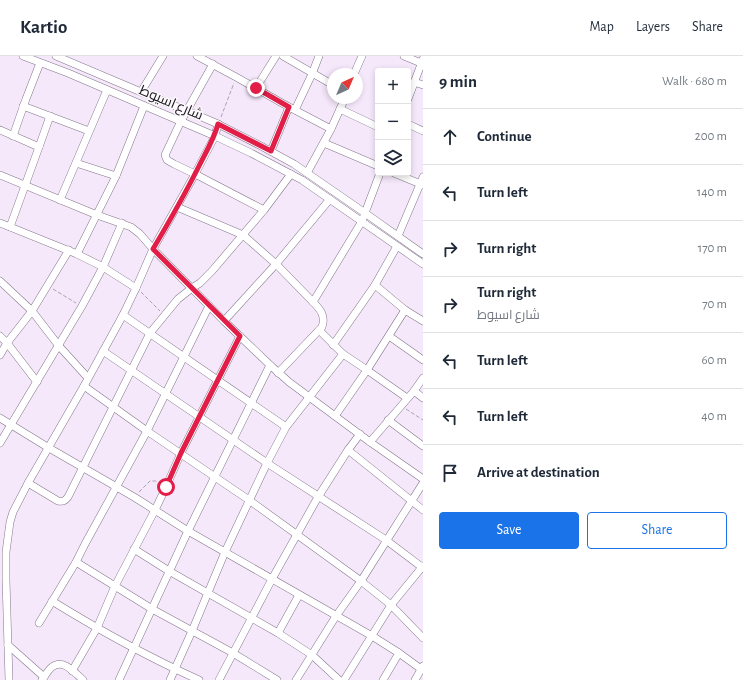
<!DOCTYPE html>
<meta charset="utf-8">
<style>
body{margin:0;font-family:"Alegreya Sans",Cairo,sans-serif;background:#f2f2f3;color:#1f2937}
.controls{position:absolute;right:12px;top:12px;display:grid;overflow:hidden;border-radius:4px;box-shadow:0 2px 6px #0003}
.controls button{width:36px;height:36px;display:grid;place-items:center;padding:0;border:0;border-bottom:1px solid #e0e1e3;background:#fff;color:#1f2937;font:20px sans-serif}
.compass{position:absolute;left:327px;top:12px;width:36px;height:36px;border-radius:50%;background:#fff;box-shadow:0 2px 6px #0003;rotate:44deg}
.stop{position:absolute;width:12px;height:12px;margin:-9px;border:3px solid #e11d48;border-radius:50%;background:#fff}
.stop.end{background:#e11d48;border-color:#fff;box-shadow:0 1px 4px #0008}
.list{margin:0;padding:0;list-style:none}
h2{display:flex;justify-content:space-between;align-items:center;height:52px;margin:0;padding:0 16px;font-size:17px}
h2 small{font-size:13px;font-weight:400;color:#747a83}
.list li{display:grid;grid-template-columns:26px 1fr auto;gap:12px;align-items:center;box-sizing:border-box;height:56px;padding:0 16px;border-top:1px solid #e0e1e3}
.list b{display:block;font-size:15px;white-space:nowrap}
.list p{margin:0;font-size:13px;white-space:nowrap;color:#747a83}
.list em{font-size:13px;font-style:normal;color:#747a83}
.actions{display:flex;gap:8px;padding:12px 16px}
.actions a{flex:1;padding:9px 0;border:1px solid #1a73e8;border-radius:4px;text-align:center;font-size:14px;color:#1a73e8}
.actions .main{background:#1a73e8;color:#fff}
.icon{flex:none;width:22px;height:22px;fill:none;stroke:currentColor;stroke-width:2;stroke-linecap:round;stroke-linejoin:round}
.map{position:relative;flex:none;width:423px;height:624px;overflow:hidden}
header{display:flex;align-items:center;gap:24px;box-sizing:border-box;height:56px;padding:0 20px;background:#fff;border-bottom:1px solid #e0e1e3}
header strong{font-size:19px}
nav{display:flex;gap:22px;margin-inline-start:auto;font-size:14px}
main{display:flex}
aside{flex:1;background:#fff}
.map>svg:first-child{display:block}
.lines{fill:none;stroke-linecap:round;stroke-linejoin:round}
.minor-casing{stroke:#837789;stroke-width:8}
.path{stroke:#aca1b0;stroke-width:1;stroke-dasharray:4 2;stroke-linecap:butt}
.minor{stroke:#fff;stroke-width:7}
.route{stroke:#e11d48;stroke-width:5}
.labels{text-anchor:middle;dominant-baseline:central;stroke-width:3;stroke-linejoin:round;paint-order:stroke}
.street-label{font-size:14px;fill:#18131a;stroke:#fcf9fd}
</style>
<header>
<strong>Kartio</strong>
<nav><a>Map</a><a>Layers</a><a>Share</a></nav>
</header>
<main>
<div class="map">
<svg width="423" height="624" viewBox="0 0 423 624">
<rect width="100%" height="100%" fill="#f5e8fb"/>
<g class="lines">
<defs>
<g id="minor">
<path d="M23 0 68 17 215 80 251 97 302 124 423 208"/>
<path d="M56 0 141 36 197 59 218 68 261 90 294 108 365 157 423 198"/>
<path d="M197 0 236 21 289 51 331 73"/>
<path d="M283 0 333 29"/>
<path d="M404 0 421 7"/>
<path d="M213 8 181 65 165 99 167 104 174 108 195 118 264 154"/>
<path d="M354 18 362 0"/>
<path d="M414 26 423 29"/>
<path d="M256 32 276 0"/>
<path d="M141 36 163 0"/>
<path d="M408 43 423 3"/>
<path d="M23 50 89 75"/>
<path d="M340 53 378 71"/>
<path d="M295 54 312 18 319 0"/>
<path d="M408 68 423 75"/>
<path d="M0 74 39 91 10 171"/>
<path d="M13 80 26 43 40 7"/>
<path d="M324 87 378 110"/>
<path d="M39 91 50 60"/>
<path d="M271 95 289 51"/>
<path d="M76 107 116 120"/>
<path d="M307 117 331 73 345 42"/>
<path d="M394 117 423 129"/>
<path d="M0 119 97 159 131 171 140 178 153 193 195 118 215 80 218 68"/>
<path d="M60 144 107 34"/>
<path d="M177 151 243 179 276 208 313 246"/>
<path d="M0 167 77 198 103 211 136 232"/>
<path d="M398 180 423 121"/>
<path d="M77 198 116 120 144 50"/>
<path d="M0 225 32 255 59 290 88 322"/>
<path d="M375 229 405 254 423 265"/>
<path d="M123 259 286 371"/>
<path d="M224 265 276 208 330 143"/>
<path d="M319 274 343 298 367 314 407 342"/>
<path d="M0 280 7 287 37 326"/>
<path d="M389 280 423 304"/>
<path d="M333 289 375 229 397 190"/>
<path d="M103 295 267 407 386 484 423 512"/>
<path d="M0 299 7 287 32 255 69 194"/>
<path d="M278 317 322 271C326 260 320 253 313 246L362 165 380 117"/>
<path d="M84 330 147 375 249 444 361 525 391 549 423 582"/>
<path d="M414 335 423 342"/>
<path d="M335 360 367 314 405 254"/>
<path d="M0 362 49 392 134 441 188 475 372 580 399 597 421 613"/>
<path d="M388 364 423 390"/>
<path d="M370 386 414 335 423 322"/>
<path d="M0 387 82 250 103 211 122 167"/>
<path d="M348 394 360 378"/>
<path d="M28 427 58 445C63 446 65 445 68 441L150 277 178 243 192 232 200 227 212 215 264 154 291 118"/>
<path d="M134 493 169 515 278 577 312 599 339 624"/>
<path d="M76 506 152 553 233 597 277 624"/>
<path d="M52 545C99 574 148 601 199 624"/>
<path d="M39 567 76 506 85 488 147 375 209 250"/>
<path d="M278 577 299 539"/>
<path d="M8 589 44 621"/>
<path d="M72 615 97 572 115 530 155 454 166 431 181 397 240 280"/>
<path d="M9 624 6 524V496L10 466 13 456 28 427 84 330 123 259 136 232 153 193 224 265 270 309 289 326 370 386 423 423"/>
<path d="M42 624C45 620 48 614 52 611 63 602 75 617 83 624"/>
<path d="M119 624 188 475 270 309"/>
<path d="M170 624 192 575 225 496 267 407 286 371 343 298"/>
<path d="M219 624 272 523 318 441 348 394 423 454"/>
<path d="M296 624 336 560 361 525 423 427"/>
<path d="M344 624 391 549 423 510"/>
<path d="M383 624 399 597"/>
<path d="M415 624 423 610"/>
</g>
</defs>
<!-- minor casing -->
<use href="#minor" class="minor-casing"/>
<!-- path -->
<g class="path">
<path d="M221 61 234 27"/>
<path d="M53 233 76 247"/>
<path d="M141 236 160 255"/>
<path d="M406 353 423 364"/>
<path d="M139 436 150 425H156L160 428"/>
</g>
<!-- minor -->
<use href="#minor" class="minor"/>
</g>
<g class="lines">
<!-- route -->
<path class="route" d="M166 431 181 397 240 280 153 193C169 166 185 138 199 110 206 96 214 83 218 68L271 95 289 51 256 32"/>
</g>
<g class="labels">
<!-- street labels -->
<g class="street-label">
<text transform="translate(171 47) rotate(23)">شارع اسيوط</text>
</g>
</g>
</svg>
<div class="controls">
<button>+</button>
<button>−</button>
<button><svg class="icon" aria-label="layers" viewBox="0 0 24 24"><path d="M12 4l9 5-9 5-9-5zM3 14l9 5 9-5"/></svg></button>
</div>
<svg class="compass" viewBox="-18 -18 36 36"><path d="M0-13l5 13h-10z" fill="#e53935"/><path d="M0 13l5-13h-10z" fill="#747a83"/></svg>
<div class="stop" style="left:166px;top:431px"></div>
<div class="stop end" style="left:256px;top:32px"></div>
</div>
<aside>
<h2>9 min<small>Walk · 680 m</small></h2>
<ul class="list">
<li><svg class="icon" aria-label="ahead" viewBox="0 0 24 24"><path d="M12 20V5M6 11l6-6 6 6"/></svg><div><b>Continue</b></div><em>200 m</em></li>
<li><svg class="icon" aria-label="left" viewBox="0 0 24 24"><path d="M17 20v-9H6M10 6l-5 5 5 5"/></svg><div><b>Turn left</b></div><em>140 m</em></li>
<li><svg class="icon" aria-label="right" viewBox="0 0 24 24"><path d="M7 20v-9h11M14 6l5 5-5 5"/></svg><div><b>Turn right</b></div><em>170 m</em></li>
<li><svg class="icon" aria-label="right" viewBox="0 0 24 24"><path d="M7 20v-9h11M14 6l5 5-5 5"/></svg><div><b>Turn right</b><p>شارع اسيوط</p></div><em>70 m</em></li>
<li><svg class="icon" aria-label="left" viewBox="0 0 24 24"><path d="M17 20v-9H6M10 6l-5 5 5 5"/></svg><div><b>Turn left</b></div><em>60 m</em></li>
<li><svg class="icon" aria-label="left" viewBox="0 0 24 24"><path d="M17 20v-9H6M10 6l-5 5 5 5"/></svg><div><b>Turn left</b></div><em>40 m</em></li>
<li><svg class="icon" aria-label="arrive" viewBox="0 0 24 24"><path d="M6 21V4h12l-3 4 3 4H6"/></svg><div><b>Arrive at destination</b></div></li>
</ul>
<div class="actions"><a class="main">Save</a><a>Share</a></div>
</aside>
</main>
